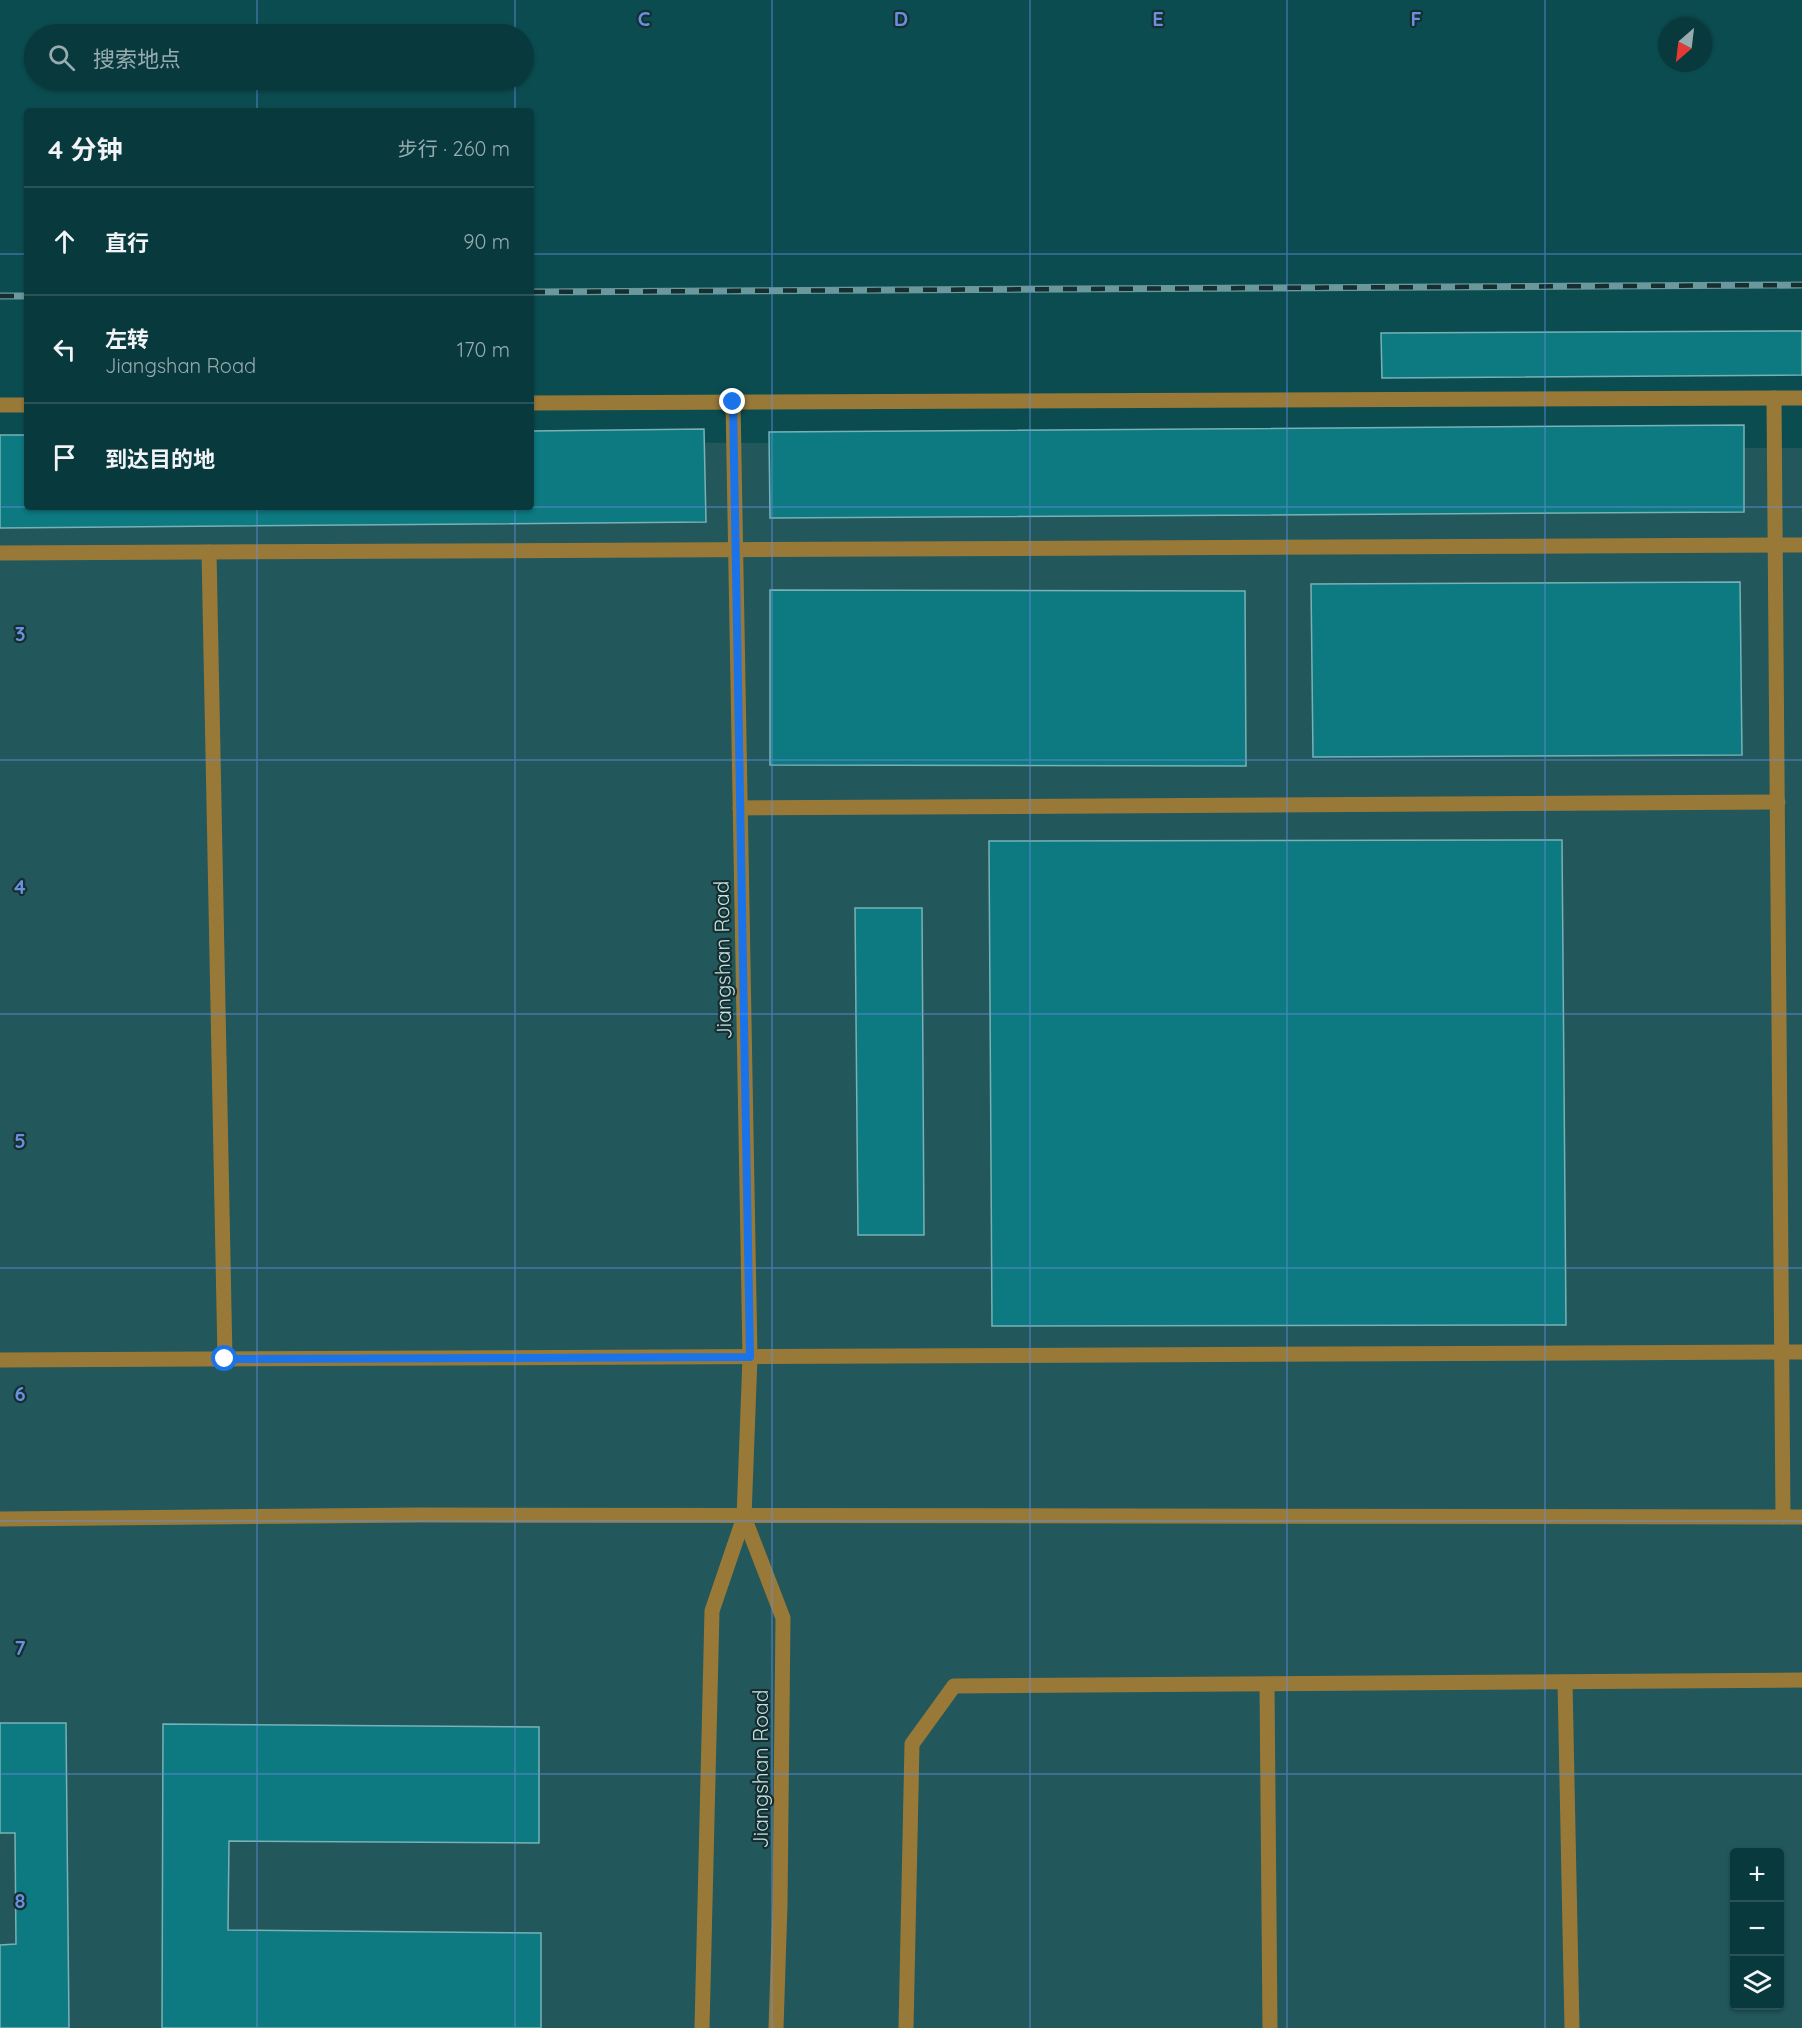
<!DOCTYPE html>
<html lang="zh">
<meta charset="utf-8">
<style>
body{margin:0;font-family:Quicksand,"Noto Sans SC",sans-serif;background:#114044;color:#f1f3f6}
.controls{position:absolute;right:18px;bottom:18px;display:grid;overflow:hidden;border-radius:6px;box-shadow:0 2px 4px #0004}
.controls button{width:54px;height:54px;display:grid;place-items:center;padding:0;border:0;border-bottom:2px solid #295357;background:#08393d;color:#f1f3f6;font:30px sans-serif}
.compass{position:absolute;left:1658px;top:18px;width:54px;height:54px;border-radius:50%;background:#08393d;box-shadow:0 2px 4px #0004;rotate:208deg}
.stop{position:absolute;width:18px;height:18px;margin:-14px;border:4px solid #1a73e8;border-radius:50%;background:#fff}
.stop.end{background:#1a73e8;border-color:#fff;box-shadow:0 2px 6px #0008}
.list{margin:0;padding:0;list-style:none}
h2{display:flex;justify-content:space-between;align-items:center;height:78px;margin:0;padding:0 24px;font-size:26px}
h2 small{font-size:20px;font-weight:400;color:#98acb0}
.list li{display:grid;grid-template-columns:39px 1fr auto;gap:18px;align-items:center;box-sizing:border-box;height:108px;padding:0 24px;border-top:2px solid #295357}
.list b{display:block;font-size:22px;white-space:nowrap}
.list p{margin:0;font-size:20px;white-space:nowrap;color:#98acb0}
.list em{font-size:20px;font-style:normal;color:#98acb0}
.icon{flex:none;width:33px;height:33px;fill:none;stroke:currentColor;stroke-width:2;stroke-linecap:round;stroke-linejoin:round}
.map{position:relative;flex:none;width:1802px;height:2028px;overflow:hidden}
.search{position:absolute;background:#08393d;box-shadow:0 2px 4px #0004;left:24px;top:24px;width:510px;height:66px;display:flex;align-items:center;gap:15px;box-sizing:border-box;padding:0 21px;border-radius:33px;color:#98acb0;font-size:22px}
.panel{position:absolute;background:#08393d;box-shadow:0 2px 4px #0004;left:24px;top:108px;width:510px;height:402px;border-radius:6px}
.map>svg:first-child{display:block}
.built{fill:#22575c;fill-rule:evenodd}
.building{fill:#0d7980;stroke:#78b2b7;stroke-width:1.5}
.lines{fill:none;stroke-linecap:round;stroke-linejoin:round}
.minor{stroke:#997938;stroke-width:15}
.rail-casing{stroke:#6a989c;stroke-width:7}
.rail{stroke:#162e30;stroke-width:4.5;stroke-dasharray:14;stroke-linecap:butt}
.route{stroke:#1a73e8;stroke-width:8}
.grid{fill:none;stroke:#6890dd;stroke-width:1.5;stroke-opacity:0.55}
.labels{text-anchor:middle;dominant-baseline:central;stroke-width:4.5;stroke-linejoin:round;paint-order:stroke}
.street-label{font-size:21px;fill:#c4e1e3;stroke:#162e30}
.grid-label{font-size:20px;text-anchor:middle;font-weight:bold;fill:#6890dd;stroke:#162e30;stroke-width:4.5;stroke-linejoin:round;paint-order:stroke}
</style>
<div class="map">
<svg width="1802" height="2028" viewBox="0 0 1802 2028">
<rect width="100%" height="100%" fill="#0b4c51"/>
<!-- built -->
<path class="built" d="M0 440 27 507H531V442L1802 448V2028H0ZM1734 1852H1780V2006H1734Z"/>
<!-- building -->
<g class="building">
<path d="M1802 331V375L1382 378 1381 333Z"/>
<path d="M1744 425V512L770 518 769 432Z"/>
<path d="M704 429 706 522 0 528V435H27V507H531V431Z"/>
<path d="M1740 582 1742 755 1313 757 1311 584Z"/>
<path d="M770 590 1245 591 1246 766 770 765Z"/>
<path d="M1562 840 1566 1325 992 1326 989 841Z"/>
<path d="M855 908H922L924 1235H858Z"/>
<path d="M0 1723H66L69 2028H0V1945L16 1944 15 1833H0Z"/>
<path d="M163 1724 539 1727V1843L229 1841 228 1930 541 1933V2028H162Z"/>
</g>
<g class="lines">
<!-- minor -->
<g class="minor">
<path d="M1774 398 1783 1517"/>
<path d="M531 403 1802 398"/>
<path d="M0 405H27"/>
<path d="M209 552 225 1359"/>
<path d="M0 553 1802 545"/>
<path d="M740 808 1778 802"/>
<path d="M0 1360 1802 1352"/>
<path d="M744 1517 783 1618 780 1905 776 2028"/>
<path d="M0 1519 420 1515 1802 1517"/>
<path d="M1565 1682 1572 2028"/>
<path d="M1267 1684 1270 2028"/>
<path d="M702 2028 712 1611 744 1517 750 1357 733 402"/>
<path d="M906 2028 912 1744 954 1686 1802 1680"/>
</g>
<defs>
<g id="rail">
<path d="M531 292 1802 285"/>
<path d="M0 296H27"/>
</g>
</defs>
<!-- rail casing -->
<use href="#rail" class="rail-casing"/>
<!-- rail -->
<use href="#rail" class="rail"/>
</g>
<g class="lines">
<!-- route -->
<path class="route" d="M225 1359 750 1357 733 402"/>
</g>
<!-- grid -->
<path class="grid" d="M257 0V34M515 0V34M772 0V2028M1030 0V2028M1287 0V2028M1545 0V2028M257 80V111M515 80V111M0 254H27M531 254H1802M0 507H27M27 507H531M257 507V2028M515 507V2028M531 507H1802M0 760H1802M0 1014H1802M0 1268H1802M0 1521H1802M0 1774H1802"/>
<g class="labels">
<!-- street labels -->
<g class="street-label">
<text transform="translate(722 960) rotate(-91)">Jiangshan Road</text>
<text transform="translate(760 1769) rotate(-90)">Jiangshan Road</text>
</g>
</g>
<g class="grid-label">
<text x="644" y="26">C</text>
<text x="901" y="26">D</text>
<text x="1158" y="26">E</text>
<text x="1416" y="26">F</text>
<text x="20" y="641">3</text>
<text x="20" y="894">4</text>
<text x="20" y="1148">5</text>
<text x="20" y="1401">6</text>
<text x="20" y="1655">7</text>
<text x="20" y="1908">8</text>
</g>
</svg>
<div class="controls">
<button>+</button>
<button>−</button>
<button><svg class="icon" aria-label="layers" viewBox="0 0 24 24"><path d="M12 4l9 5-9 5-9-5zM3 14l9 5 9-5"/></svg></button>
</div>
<svg class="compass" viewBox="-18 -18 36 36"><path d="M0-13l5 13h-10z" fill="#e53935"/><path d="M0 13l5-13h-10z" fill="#98acb0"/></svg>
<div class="stop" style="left:225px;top:1359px"></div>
<div class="stop end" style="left:733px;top:402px"></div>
<div class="search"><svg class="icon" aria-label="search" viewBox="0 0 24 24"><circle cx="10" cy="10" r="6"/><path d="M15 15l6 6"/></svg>搜索地点</div>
<section class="panel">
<h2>4 分钟<small>步行 · 260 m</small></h2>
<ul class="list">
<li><svg class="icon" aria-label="ahead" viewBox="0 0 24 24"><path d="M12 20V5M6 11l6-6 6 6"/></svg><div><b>直行</b></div><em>90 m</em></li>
<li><svg class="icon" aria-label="left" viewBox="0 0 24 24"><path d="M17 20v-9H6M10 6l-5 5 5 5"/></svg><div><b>左转</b><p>Jiangshan Road</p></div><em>170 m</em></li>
<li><svg class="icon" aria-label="arrive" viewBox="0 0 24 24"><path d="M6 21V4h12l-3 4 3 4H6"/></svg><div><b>到达目的地</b></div></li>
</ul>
</section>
</div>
